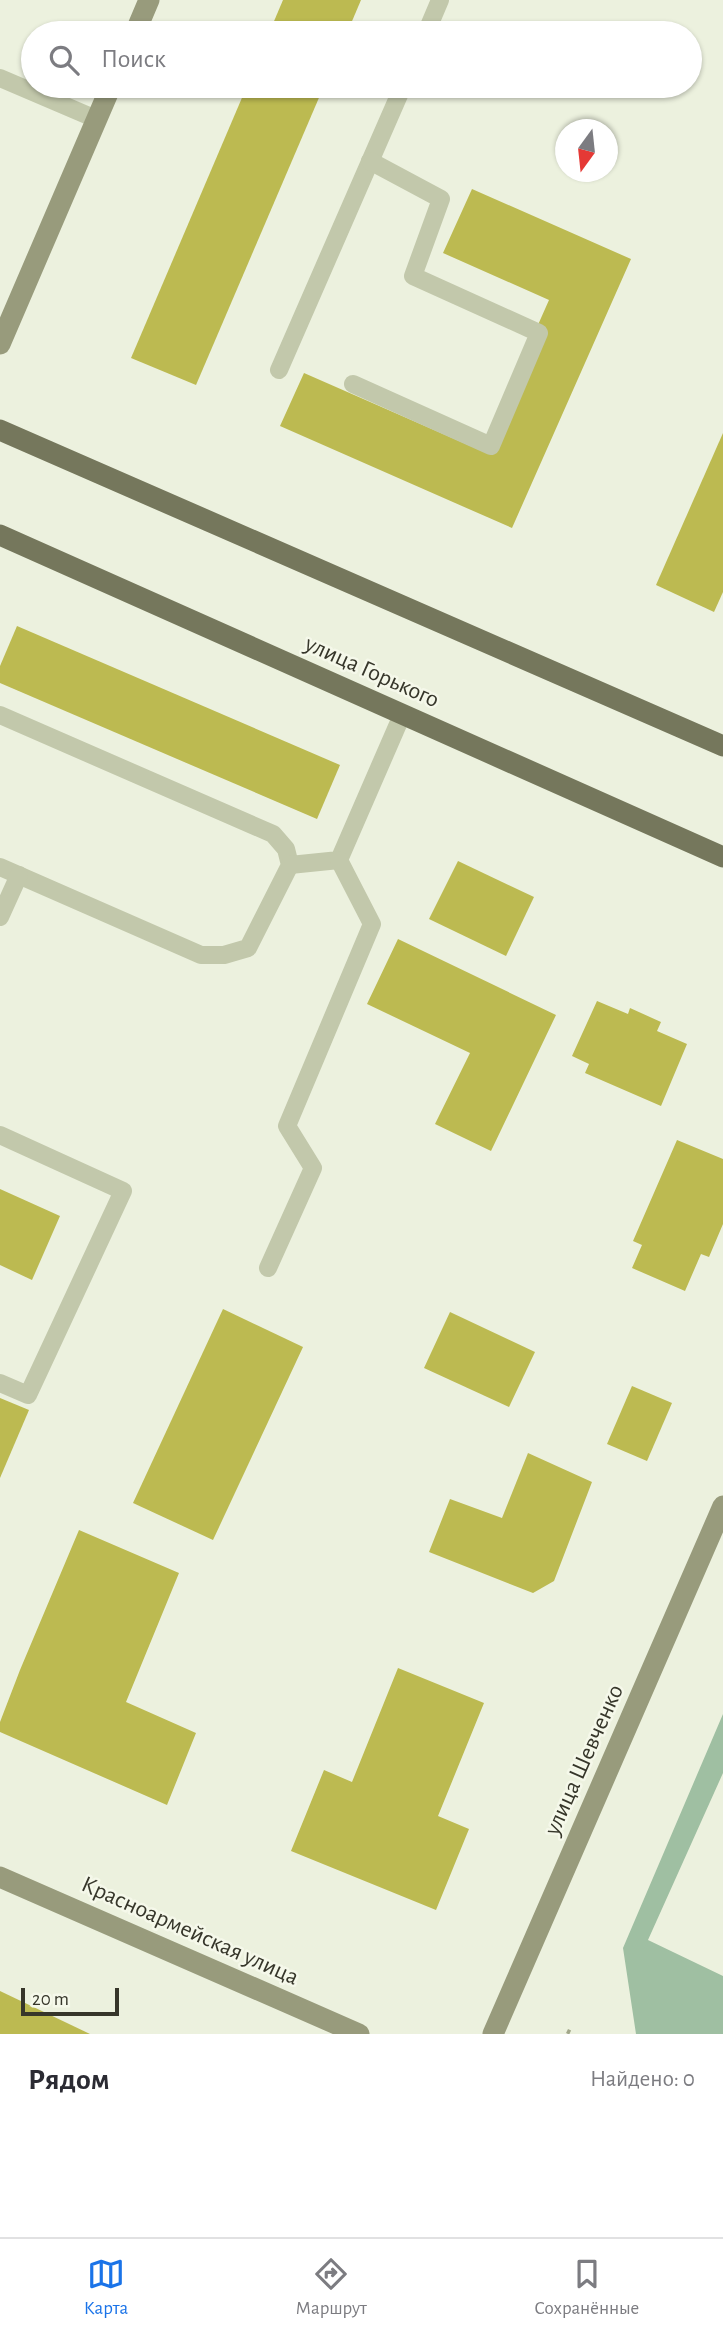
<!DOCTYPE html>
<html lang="ru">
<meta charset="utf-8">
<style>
body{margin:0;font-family:"Alegreya Sans",sans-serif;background:#f2f2f3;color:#2b2b33}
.compass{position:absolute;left:555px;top:119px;width:63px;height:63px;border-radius:50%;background:#fff;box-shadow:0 2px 5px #0004;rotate:195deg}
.scale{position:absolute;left:21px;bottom:18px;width:98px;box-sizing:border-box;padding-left:7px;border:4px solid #36362a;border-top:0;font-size:19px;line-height:24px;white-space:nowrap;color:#36362a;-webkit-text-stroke:5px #f5f8ea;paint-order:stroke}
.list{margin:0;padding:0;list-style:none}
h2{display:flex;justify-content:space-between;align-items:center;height:91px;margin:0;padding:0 28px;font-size:30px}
h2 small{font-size:23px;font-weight:400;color:#7c7c81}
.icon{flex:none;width:38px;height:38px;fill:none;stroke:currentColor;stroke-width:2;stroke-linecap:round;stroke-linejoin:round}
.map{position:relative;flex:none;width:723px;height:2034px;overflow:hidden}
.search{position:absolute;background:#fff;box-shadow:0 2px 5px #0004;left:21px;right:21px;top:21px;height:77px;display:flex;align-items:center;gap:18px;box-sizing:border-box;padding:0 24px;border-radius:38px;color:#7c7c81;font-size:26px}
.sheet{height:203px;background:#fff}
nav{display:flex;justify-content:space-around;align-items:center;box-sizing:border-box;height:98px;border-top:2px solid #e1e1e2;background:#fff;font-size:19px;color:#7c7c81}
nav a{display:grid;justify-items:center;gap:4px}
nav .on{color:#1a73e8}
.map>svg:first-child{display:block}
.green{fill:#9fbfa2}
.building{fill:#bcba51}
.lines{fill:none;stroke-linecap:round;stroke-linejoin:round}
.path{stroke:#a2a78a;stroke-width:4.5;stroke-dasharray:3.5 3.5;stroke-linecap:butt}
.lane{stroke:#c2c8ab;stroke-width:18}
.secondary{stroke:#989b7c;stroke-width:21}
.primary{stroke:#75775c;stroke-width:21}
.labels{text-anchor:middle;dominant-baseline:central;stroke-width:5;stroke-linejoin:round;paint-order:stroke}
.street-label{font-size:24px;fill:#36362a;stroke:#f5f8ea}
</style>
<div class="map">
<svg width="723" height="2034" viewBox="0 0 723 2034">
<rect width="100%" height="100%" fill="#ecf1de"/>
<!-- green -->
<path class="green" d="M723 1714V1773L648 1940 723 1976V2034H636L623 1948Z"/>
<!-- building -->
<g class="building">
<path d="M283 0H361L347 33H269Z"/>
<path d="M247 86H324L196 385 131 358Z"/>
<path d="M472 189 631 259 512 528 280 426 304 373 482 451 549 300 443 253Z"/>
<path d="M723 433V592L714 612 656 585Z"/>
<path d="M17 626 340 765 317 819 0 683V666Z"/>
<path d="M458 861 534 897 506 956 429 919Z"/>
<path d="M398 939 556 1015 491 1151 435 1124 470 1053 367 1004Z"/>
<path d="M597 1001 628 1014 630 1008 661 1022 657 1031 687 1044 661 1106 585 1073 589 1064 572 1056Z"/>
<path d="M677 1140 723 1159V1224L709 1257 701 1254 685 1291 632 1268 642 1245 633 1241Z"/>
<path d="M0 1189 60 1216 32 1280 0 1265Z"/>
<path d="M223 1309 303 1347 213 1540 133 1503Z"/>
<path d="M450 1312 535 1352 509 1407 424 1368Z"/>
<path d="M632 1386 672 1403 647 1461 607 1444Z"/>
<path d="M0 1398 29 1410 0 1478Z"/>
<path d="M528 1453 592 1482 554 1581 533 1593 429 1552 450 1499 502 1518Z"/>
<path d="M79 1530 179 1573 126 1702 196 1733 167 1805 0 1732V1722L20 1670Z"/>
<path d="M398 1668 484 1703 438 1816 469 1829 436 1910 291 1851 324 1770 352 1782Z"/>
<path d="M0 1991 90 2034H0Z"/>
</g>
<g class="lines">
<!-- path -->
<path class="path" d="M567 2031 573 2034"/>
<!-- lane -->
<g class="lane">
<path d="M426 33 440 0"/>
<path d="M0 78 96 119"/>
<path d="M279 370 403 86"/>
<path d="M353 384 491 446 539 333 413 276 441 199 370 161"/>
<path d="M0 715 273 834 286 849 290 865 248 948 224 955H201L0 867"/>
<path d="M290 865 339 860 402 715"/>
<path d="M0 917 19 875"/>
<path d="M0 1135 123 1191 28 1395 0 1383"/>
<path d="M268 1268 313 1168 287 1126 372 924 339 860"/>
</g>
<!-- secondary -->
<g class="secondary">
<path d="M135 33 149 0"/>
<path d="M0 344 111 86"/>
<path d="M0 1877 359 2034"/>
<path d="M493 2034 723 1506"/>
</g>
<!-- primary -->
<g class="primary">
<path d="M0 430 723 746"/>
<path d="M0 535 723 857"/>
</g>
</g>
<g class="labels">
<!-- street labels -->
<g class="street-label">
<text transform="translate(372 672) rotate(24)">улица Горького</text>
<text transform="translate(584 1760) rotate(-66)">улица Шевченко</text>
<text transform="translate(190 1931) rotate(24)">Красноармейская улица</text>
</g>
</g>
</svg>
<svg class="compass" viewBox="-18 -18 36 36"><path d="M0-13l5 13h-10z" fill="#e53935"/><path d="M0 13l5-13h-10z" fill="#7c7c81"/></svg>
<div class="scale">20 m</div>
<div class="search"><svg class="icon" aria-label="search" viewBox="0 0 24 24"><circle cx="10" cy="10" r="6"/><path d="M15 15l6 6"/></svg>Поиск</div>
</div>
<section class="sheet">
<h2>Рядом<small>Найдено: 0</small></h2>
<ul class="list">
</ul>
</section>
<nav>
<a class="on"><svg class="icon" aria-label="map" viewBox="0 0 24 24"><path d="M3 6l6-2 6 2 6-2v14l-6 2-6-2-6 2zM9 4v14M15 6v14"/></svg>Карта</a>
<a><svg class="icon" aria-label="directions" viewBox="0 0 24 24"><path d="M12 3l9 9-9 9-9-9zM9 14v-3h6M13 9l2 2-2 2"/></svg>Маршрут</a>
<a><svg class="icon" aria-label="saved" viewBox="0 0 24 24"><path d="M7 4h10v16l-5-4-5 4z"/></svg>Сохранённые</a>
</nav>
